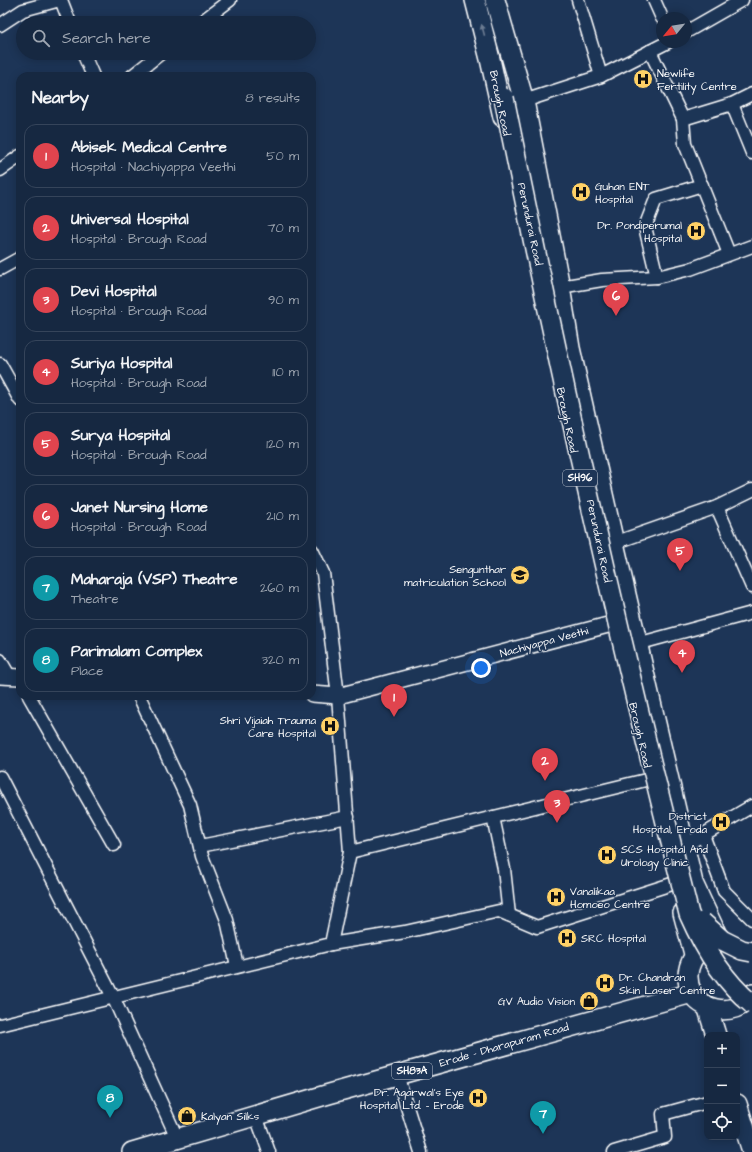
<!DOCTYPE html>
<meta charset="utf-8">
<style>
body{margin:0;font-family:"Architects Daughter",sans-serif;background:#23344c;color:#f1f3f6}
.controls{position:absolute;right:12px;bottom:12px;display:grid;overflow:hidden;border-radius:8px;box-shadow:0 2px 10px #0003}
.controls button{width:36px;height:36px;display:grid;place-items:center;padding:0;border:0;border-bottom:1px solid #35445a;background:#162841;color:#f1f3f6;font:20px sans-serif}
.compass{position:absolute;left:656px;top:12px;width:36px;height:36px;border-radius:50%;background:#162841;box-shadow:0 2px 10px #0003;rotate:240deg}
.you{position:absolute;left:481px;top:668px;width:14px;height:14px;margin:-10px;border:3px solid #fff;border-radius:50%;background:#1a73e8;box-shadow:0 0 0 6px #1a73e833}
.badge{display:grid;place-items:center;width:26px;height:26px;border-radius:50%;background:#ea580c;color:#fff;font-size:13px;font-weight:700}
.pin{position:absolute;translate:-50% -33px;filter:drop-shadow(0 1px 2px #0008)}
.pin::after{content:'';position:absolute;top:21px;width:14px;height:12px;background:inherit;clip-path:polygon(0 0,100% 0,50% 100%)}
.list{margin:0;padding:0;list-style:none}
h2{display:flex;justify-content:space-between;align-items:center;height:52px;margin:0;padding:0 16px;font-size:17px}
h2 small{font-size:13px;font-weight:400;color:#9ea6b1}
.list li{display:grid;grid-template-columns:26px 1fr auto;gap:12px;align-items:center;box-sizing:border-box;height:64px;margin:0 8px 8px;padding:0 8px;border:1px solid #35445a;border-radius:12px}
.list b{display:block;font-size:15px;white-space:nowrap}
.list p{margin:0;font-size:13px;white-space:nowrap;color:#9ea6b1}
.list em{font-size:13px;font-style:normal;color:#9ea6b1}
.icon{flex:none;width:22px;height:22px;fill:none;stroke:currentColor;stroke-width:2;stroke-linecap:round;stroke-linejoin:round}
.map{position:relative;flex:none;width:752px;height:1152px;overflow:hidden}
.search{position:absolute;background:#162841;box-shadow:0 2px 10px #0003;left:16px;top:16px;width:300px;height:44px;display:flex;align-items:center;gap:10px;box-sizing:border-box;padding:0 14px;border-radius:22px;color:#9ea6b1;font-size:15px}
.panel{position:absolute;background:#162841;box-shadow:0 2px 10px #0003;left:16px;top:72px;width:300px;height:628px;border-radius:12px}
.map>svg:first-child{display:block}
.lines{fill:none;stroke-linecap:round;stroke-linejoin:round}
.minor-casing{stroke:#fff;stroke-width:15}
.tertiary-casing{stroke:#fff;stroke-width:18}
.primary-casing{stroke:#fff;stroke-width:22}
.minor{stroke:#1d3557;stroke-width:12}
.tertiary{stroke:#1d3557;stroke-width:15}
.primary{stroke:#1d3557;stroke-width:19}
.primary-bridge-casing{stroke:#fff;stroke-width:22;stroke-linecap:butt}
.primary-bridge{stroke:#1d3557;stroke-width:19}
.oneway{fill:#6c7c92}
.labels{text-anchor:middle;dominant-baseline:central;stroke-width:3;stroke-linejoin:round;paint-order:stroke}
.shield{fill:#1d3557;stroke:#bbc2cd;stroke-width:1}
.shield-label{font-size:10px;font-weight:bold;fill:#fff}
.poi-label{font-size:11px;fill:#fff;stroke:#1d3557;text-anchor:start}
.street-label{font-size:11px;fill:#fff;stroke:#1d3557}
</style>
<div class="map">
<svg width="752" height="1152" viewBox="0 0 752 1152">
<rect width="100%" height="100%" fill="#1d3557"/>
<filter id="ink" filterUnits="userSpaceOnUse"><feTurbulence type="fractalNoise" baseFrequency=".025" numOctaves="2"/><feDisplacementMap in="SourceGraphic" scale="8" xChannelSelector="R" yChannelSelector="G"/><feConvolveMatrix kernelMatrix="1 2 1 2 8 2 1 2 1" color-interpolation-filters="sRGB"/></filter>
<g filter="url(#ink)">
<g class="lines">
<defs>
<g id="minor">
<path d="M61 0 70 23"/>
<path d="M578 0 601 76"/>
<path d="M654 0 662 18"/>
<path d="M200 23 230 0"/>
<path d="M0 25 23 10 60 0"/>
<path d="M686 32 742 0"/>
<path d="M650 51 683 119 685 144 729 254"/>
<path d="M83 53 93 76"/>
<path d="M132 76 161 53"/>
<path d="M524 101 601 76 668 42"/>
<path d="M732 104 752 153"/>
<path d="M683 119 732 104 752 94"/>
<path d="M0 170 20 156"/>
<path d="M0 269 20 258"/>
<path d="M657 277 645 227 656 199 702 185"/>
<path d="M560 287 602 280 657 277 690 269 752 246"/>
<path d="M0 364 20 400"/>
<path d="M717 507 752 587"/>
<path d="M614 543 717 507 752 490"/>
<path d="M637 644 752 613"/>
<path d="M0 660 10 677"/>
<path d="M29 696 114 845"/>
<path d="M139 696 190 805 202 856 227 920 237 966"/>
<path d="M0 777 113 997 178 1140"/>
<path d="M493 817 504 869 509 915"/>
<path d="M703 835 724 891 752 919"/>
<path d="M200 846 348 817"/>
<path d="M684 846 752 806"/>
<path d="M350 852 650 779"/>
<path d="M331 944 405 932 499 911 537 927 675 883"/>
<path d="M0 1025 331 944 350 852 338 696 323 573 312 550"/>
<path d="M397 1075 421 1152"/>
<path d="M256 1116 269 1152"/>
<path d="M614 1152 665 1137 663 1114 707 1102"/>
</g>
<g id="tertiary">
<path d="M0 676 20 677"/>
<path d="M312 694 338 696 627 620"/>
</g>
<g id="primary">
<path d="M475 0 490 59 503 117"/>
<path d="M495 0 524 101 560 287 570 348 614 543 693 883 718 937"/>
<path d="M683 913 694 954"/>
<path d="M704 946C690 957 683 975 692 993 701 1010 729 1015 744 1003 747 1001 749 997 752 994"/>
<path d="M707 1006 716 1035"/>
<path d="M737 1104 752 1151"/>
<path d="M132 1152 329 1094 692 993"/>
</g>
</defs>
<!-- minor casing -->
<use href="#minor" class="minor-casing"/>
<!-- tertiary casing -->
<use href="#tertiary" class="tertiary-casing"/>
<!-- primary casing -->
<use href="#primary" class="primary-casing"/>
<!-- minor -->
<use href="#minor" class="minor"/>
<!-- tertiary -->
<use href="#tertiary" class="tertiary"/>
<!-- primary -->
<use href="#primary" class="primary"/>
<defs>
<g id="primary-bridge">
<path d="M504 98C559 371 620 644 689 914 704 948 723 981 752 1004"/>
<path d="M702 922 722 940 742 950 752 952"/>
</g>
</defs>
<!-- primary-bridge casing -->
<use href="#primary-bridge" class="primary-bridge-casing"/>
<!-- primary-bridge -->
<use href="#primary-bridge" class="primary-bridge"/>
</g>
<!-- one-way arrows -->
<defs><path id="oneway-solid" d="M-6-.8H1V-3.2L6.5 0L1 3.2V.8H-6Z"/></defs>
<use class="oneway" href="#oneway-solid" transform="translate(483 30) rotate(-105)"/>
</g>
<!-- icons -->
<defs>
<symbol id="hospital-disc" viewBox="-11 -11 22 22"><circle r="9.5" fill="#ffd166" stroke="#1d3557"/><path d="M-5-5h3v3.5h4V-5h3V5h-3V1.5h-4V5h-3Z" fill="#111"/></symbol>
<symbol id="school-disc" viewBox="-11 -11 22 22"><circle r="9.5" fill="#ffd166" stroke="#1d3557"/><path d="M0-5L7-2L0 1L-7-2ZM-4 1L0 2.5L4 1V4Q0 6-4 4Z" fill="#111"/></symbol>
<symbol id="shop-disc" viewBox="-11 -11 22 22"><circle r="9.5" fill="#ffd166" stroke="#1d3557"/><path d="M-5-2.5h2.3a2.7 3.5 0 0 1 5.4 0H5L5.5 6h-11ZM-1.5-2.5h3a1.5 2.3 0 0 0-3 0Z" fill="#111"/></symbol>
</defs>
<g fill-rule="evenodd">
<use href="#hospital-disc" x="632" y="68" width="22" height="22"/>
<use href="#hospital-disc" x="570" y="181" width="22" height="22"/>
<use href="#hospital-disc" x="685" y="220" width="22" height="22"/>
<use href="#school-disc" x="509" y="564" width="22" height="22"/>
<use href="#hospital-disc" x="319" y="715" width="22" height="22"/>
<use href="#hospital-disc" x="710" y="811" width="22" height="22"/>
<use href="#hospital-disc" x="596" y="844" width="22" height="22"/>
<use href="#hospital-disc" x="545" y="886" width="22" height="22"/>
<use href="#hospital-disc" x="556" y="927" width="22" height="22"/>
<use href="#hospital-disc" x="594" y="972" width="22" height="22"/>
<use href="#shop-disc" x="578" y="990" width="22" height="22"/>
<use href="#hospital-disc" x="467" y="1087" width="22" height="22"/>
<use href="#shop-disc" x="176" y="1105" width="22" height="22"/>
</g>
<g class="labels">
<!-- shield labels -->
<g class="shield">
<rect x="563" y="470" width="34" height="16" rx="3"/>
<rect x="392" y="1063" width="40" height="16" rx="3"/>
</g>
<g class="shield-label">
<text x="580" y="478">SH96</text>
<text x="412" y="1071">SH83A</text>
</g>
<!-- poi labels -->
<g class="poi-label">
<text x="657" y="73">Newlife<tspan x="657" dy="13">Fertility Centre</tspan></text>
<text x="595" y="186">Guhan ENT<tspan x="595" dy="13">Hospital</tspan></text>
<text x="682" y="225" text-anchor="end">Dr. Pondiperumal<tspan x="682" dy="13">Hospital</tspan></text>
<text x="506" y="569" text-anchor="end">Sengunthar<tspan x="506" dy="13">matriculation School</tspan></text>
<text x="316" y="720" text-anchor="end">Shri Vijaiah Trauma<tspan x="316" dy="13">Care Hospital</tspan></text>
<text x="707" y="816" text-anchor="end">District<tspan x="707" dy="13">Hospital, Eroda</tspan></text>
<text x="621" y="849">SCS Hospital And<tspan x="621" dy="13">Urology Clinic</tspan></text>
<text x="570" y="891">Vanalikaa<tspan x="570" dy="13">Homoeo Centre</tspan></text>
<text x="581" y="938">SRC Hospital</text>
<text x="619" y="977">Dr. Chandran<tspan x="619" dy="13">Skin Laser Centre</tspan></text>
<text x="575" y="1001" text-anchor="end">GV Audio Vision</text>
<text x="464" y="1092" text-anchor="end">Dr. Agarwal's Eye<tspan x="464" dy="13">Hospital Ltd. - Erode</tspan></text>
<text x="201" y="1116">Kalyan Silks</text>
</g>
<!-- street labels -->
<g class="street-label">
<text transform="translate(500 103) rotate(78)">Brough Road</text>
<text transform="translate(530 224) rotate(78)">Perundurai Road</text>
<text transform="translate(567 420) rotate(78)">Brough Road</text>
<text transform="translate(599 541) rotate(78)">Perundurai Road</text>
<text transform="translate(544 642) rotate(-15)">Nachiyappa Veethi</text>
<text transform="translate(640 735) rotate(77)">Brough Road</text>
<text transform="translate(504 1045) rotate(-16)">Erode - Dharapuram Road</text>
</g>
</g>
</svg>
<div class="controls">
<button>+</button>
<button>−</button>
<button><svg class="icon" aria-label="locate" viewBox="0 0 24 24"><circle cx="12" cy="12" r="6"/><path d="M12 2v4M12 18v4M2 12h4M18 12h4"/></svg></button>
</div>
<svg class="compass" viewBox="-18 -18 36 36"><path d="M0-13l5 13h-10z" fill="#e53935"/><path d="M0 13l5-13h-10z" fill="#9ea6b1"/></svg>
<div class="you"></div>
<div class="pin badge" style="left:394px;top:717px;background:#e0444e">1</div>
<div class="pin badge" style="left:545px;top:781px;background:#e0444e">2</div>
<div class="pin badge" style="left:557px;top:823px;background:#e0444e">3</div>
<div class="pin badge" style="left:682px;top:673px;background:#e0444e">4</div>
<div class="pin badge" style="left:680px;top:571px;background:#e0444e">5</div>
<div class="pin badge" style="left:616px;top:316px;background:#e0444e">6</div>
<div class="pin badge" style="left:543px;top:1134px;background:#0f9aa8">7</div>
<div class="pin badge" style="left:110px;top:1118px;background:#0f9aa8">8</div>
<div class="search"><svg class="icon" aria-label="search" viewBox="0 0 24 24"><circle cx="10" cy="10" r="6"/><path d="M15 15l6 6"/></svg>Search here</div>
<section class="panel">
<h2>Nearby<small>8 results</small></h2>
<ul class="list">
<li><span class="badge" style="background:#e0444e">1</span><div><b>Abisek Medical Centre</b><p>Hospital · Nachiyappa Veethi</p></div><em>50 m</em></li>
<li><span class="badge" style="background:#e0444e">2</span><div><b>Universal Hospital</b><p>Hospital · Brough Road</p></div><em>70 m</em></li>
<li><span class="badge" style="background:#e0444e">3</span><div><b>Devi Hospital</b><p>Hospital · Brough Road</p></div><em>90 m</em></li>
<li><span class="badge" style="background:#e0444e">4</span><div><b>Suriya Hospital</b><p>Hospital · Brough Road</p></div><em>110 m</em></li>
<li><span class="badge" style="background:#e0444e">5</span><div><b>Surya Hospital</b><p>Hospital · Brough Road</p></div><em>120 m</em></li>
<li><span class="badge" style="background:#e0444e">6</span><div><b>Janet Nursing Home</b><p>Hospital · Brough Road</p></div><em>210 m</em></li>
<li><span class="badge" style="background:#0f9aa8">7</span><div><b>Maharaja (VSP) Theatre</b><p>Theatre</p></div><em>260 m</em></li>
<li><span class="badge" style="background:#0f9aa8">8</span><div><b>Parimalam Complex</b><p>Place</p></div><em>320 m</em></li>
</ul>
</section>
</div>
